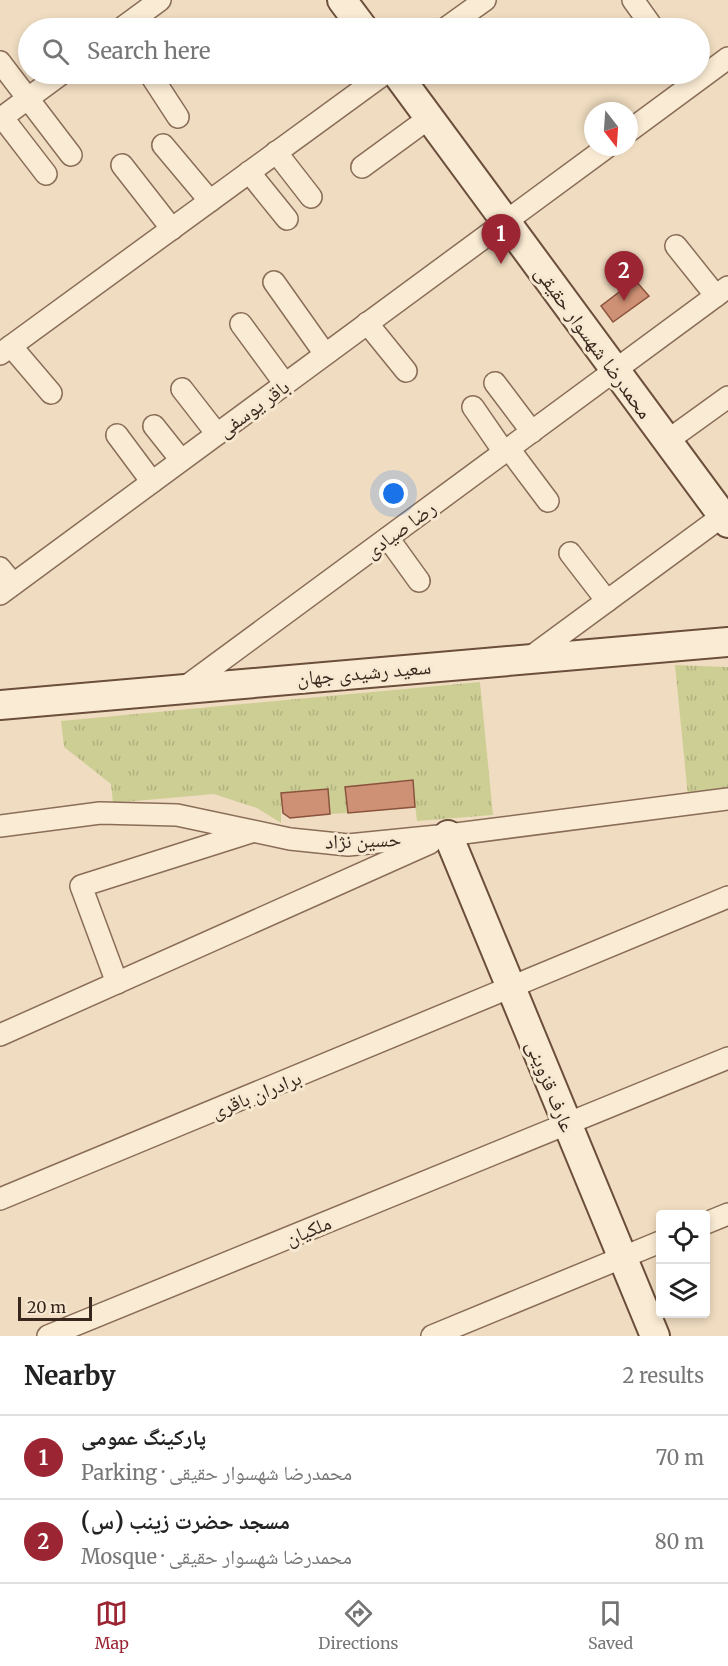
<!DOCTYPE html>
<meta charset="utf-8">
<style>
body{margin:0;font-family:Merriweather,"Noto Naskh Arabic",serif;background:#f6f6f6;color:#222}
.controls{position:absolute;right:18px;bottom:18px;display:grid;overflow:hidden;border-radius:6px;box-shadow:0 3px 9px #0003}
.controls button{width:54px;height:54px;display:grid;place-items:center;padding:0;border:0;border-bottom:2px solid #e0e0e0;background:#fff;color:#222;font:30px sans-serif}
.compass{position:absolute;left:584px;top:102px;width:54px;height:54px;border-radius:50%;background:#fff;box-shadow:0 3px 9px #0003;rotate:163deg}
.scale{position:absolute;left:18px;bottom:15px;width:74px;box-sizing:border-box;padding-left:6px;border:3px solid #39271d;border-top:0;font-size:16px;line-height:21px;white-space:nowrap;color:#39271d;-webkit-text-stroke:4px #f7e8d1;paint-order:stroke}
.you{position:absolute;left:394px;top:494px;width:21px;height:21px;margin:-15px;border:4px solid #fff;border-radius:50%;background:#1a73e8;box-shadow:0 0 0 9px #1a73e833}
.badge{display:grid;place-items:center;width:39px;height:39px;border-radius:50%;background:#9b2533;color:#fff;font-size:20px;font-weight:700}
.pin{position:absolute;translate:-50% -50px;filter:drop-shadow(0 2px 3px #0008)}
.pin::after{content:'';position:absolute;top:32px;width:21px;height:18px;background:inherit;clip-path:polygon(0 0,100% 0,50% 100%)}
.list{margin:0;padding:0;list-style:none}
h2{display:flex;justify-content:space-between;align-items:center;height:78px;margin:0;padding:0 24px;font-size:26px}
h2 small{font-size:20px;font-weight:400;color:#767676}
.list li{display:grid;grid-template-columns:39px 1fr auto;gap:18px;align-items:center;box-sizing:border-box;height:84px;padding:0 24px;border-top:2px solid #e0e0e0}
.list b{display:block;font-size:22px;white-space:nowrap}
.list p{margin:0;font-size:20px;white-space:nowrap;color:#767676}
.list em{font-size:20px;font-style:normal;color:#767676}
.icon{flex:none;width:33px;height:33px;fill:none;stroke:currentColor;stroke-width:2;stroke-linecap:round;stroke-linejoin:round}
.map{position:relative;flex:none;width:728px;height:1336px;overflow:hidden}
.search{position:absolute;background:#fff;box-shadow:0 3px 9px #0003;left:18px;right:18px;top:18px;height:66px;display:flex;align-items:center;gap:15px;box-sizing:border-box;padding:0 21px;border-radius:33px;color:#767676;font-size:22px}
.sheet{height:246px;background:#fff}
nav{display:flex;justify-content:space-around;align-items:center;box-sizing:border-box;height:84px;border-top:2px solid #e0e0e0;background:#fff;font-size:16px;color:#767676}
nav a{display:grid;justify-items:center;gap:3px}
nav .on{color:#9b2533}
.map>svg:first-child{display:block}
.park{fill:url(#park-tufts)}
.building{fill:#cf9175;stroke:#8a533d;stroke-width:1.5}
.lines{fill:none;stroke-linecap:round;stroke-linejoin:round}
.street-casing{stroke:#8a6d58;stroke-width:24}
.secondary-casing{stroke:#6b4e3b;stroke-width:32}
.street{stroke:#faebd4;stroke-width:21}
.secondary{stroke:#faebd4;stroke-width:28}
.labels{text-anchor:middle;dominant-baseline:central;stroke-width:6;stroke-linejoin:round;paint-order:stroke}
.street-label{font-size:20px;fill:#39271d;stroke:#f7e8d1}
</style>
<div class="map">
<svg width="728" height="1336" viewBox="0 0 728 1336">
<defs>
<pattern id="park-tufts" width="24" height="20" patternUnits="userSpaceOnUse" patternTransform="scale(1.5)"><rect width="24" height="20" fill="#cdce94"/><path d="M3 7l-1-3M5 7V3M7 7l1-3M15 17l-1-3M17 17v-4M19 17l1-3" fill="none" stroke="#b1b17f"/></pattern>
</defs>
<rect width="100%" height="100%" fill="#f0ddc1"/>
<!-- park -->
<g class="park">
<path d="M675 665 728 667V792L688 797Z"/>
<path d="M480 682 493 815 417 821 412 780 346 787 348 813 330 814 328 789 281 793V823L257 808 214 794 113 803 111 784 64 747 61 721Z"/>
</g>
<!-- building -->
<g class="building">
<path d="M635 280 649 296 613 322 601 306Z"/>
<path d="M413 780 415 807 348 813 345 787Z"/>
<path d="M328 789 330 814 290 818 283 813 281 793Z"/>
</g>
<g class="lines">
<defs>
<g id="street">
<path d="M633 0 653 28"/>
<path d="M122 28 160 0"/>
<path d="M446 28 485 0"/>
<path d="M0 62 71 155"/>
<path d="M150 74 178 117"/>
<path d="M2 117 46 174"/>
<path d="M0 119 61 74"/>
<path d="M629 131 728 58"/>
<path d="M163 145 210 201"/>
<path d="M276 152 311 197"/>
<path d="M122 165 172 229"/>
<path d="M362 167 429 118"/>
<path d="M249 172 287 219"/>
<path d="M676 246 716 296"/>
<path d="M274 282 325 354"/>
<path d="M367 323 406 371"/>
<path d="M241 324 285 384"/>
<path d="M11 346 51 393"/>
<path d="M0 354 384 74"/>
<path d="M495 383 532 432"/>
<path d="M182 389 217 434"/>
<path d="M473 407 504 452"/>
<path d="M154 426 181 460"/>
<path d="M117 435 152 482"/>
<path d="M667 441 728 397"/>
<path d="M509 449 548 501"/>
<path d="M388 538 419 581"/>
<path d="M570 553 607 601"/>
<path d="M0 568 13 584"/>
<path d="M0 594 607 147"/>
<path d="M528 659 728 512"/>
<path d="M184 688 728 287"/>
<path d="M0 826 100 813 177 815 290 839 348 845 448 835 728 799"/>
<path d="M117 983 81 886 251 832"/>
<path d="M0 1035 430 843"/>
<path d="M0 1199 728 897"/>
<path d="M706 1223 728 1214"/>
<path d="M48 1336 728 1058"/>
<path d="M432 1336 660 1242"/>
</g>
<g id="secondary">
<path d="M342 0 363 28"/>
<path d="M397 74 728 523"/>
<path d="M0 705 728 642"/>
<path d="M448 835 655 1336"/>
</g>
</defs>
<!-- street casing -->
<use href="#street" class="street-casing"/>
<!-- secondary casing -->
<use href="#secondary" class="secondary-casing"/>
<!-- street -->
<use href="#street" class="street"/>
<!-- secondary -->
<use href="#secondary" class="secondary"/>
</g>
<g class="labels">
<!-- street labels -->
<g class="street-label">
<text transform="translate(594 342) rotate(54)">محمدرضا شهسوار حقیقی</text>
<text transform="translate(253 408) rotate(-36)">باقر یوسفی</text>
<text transform="translate(400 529) rotate(-36)">رضا صیادی</text>
<text transform="translate(364 672) rotate(-5)">سعید رشیدی جهان</text>
<text transform="translate(363 840) rotate(-2)">حسین نژاد</text>
<text transform="translate(551 1086) rotate(68)">عارف قزوینی</text>
<text transform="translate(256 1094) rotate(-22)">برادران باقری</text>
<text transform="translate(308 1230) rotate(-22)">ملکیان</text>
</g>
</g>
</svg>
<div class="controls">
<button><svg class="icon" aria-label="locate" viewBox="0 0 24 24"><circle cx="12" cy="12" r="6"/><path d="M12 2v4M12 18v4M2 12h4M18 12h4"/></svg></button>
<button><svg class="icon" aria-label="layers" viewBox="0 0 24 24"><path d="M12 4l9 5-9 5-9-5zM3 14l9 5 9-5"/></svg></button>
</div>
<svg class="compass" viewBox="-18 -18 36 36"><path d="M0-13l5 13h-10z" fill="#e53935"/><path d="M0 13l5-13h-10z" fill="#767676"/></svg>
<div class="scale">20 m</div>
<div class="you"></div>
<div class="pin badge" style="left:501px;top:264px">1</div>
<div class="pin badge" style="left:624px;top:301px">2</div>
<div class="search"><svg class="icon" aria-label="search" viewBox="0 0 24 24"><circle cx="10" cy="10" r="6"/><path d="M15 15l6 6"/></svg>Search here</div>
</div>
<section class="sheet">
<h2>Nearby<small>2 results</small></h2>
<ul class="list">
<li><span class="badge">1</span><div><b>پارکینگ عمومی</b><p>Parking · محمدرضا شهسوار حقیقی</p></div><em>70 m</em></li>
<li><span class="badge">2</span><div><b>مسجد حضرت زینب (س)</b><p>Mosque · محمدرضا شهسوار حقیقی</p></div><em>80 m</em></li>
</ul>
</section>
<nav>
<a class="on"><svg class="icon" aria-label="map" viewBox="0 0 24 24"><path d="M3 6l6-2 6 2 6-2v14l-6 2-6-2-6 2zM9 4v14M15 6v14"/></svg>Map</a>
<a><svg class="icon" aria-label="directions" viewBox="0 0 24 24"><path d="M12 3l9 9-9 9-9-9zM9 14v-3h6M13 9l2 2-2 2"/></svg>Directions</a>
<a><svg class="icon" aria-label="saved" viewBox="0 0 24 24"><path d="M7 4h10v16l-5-4-5 4z"/></svg>Saved</a>
</nav>
